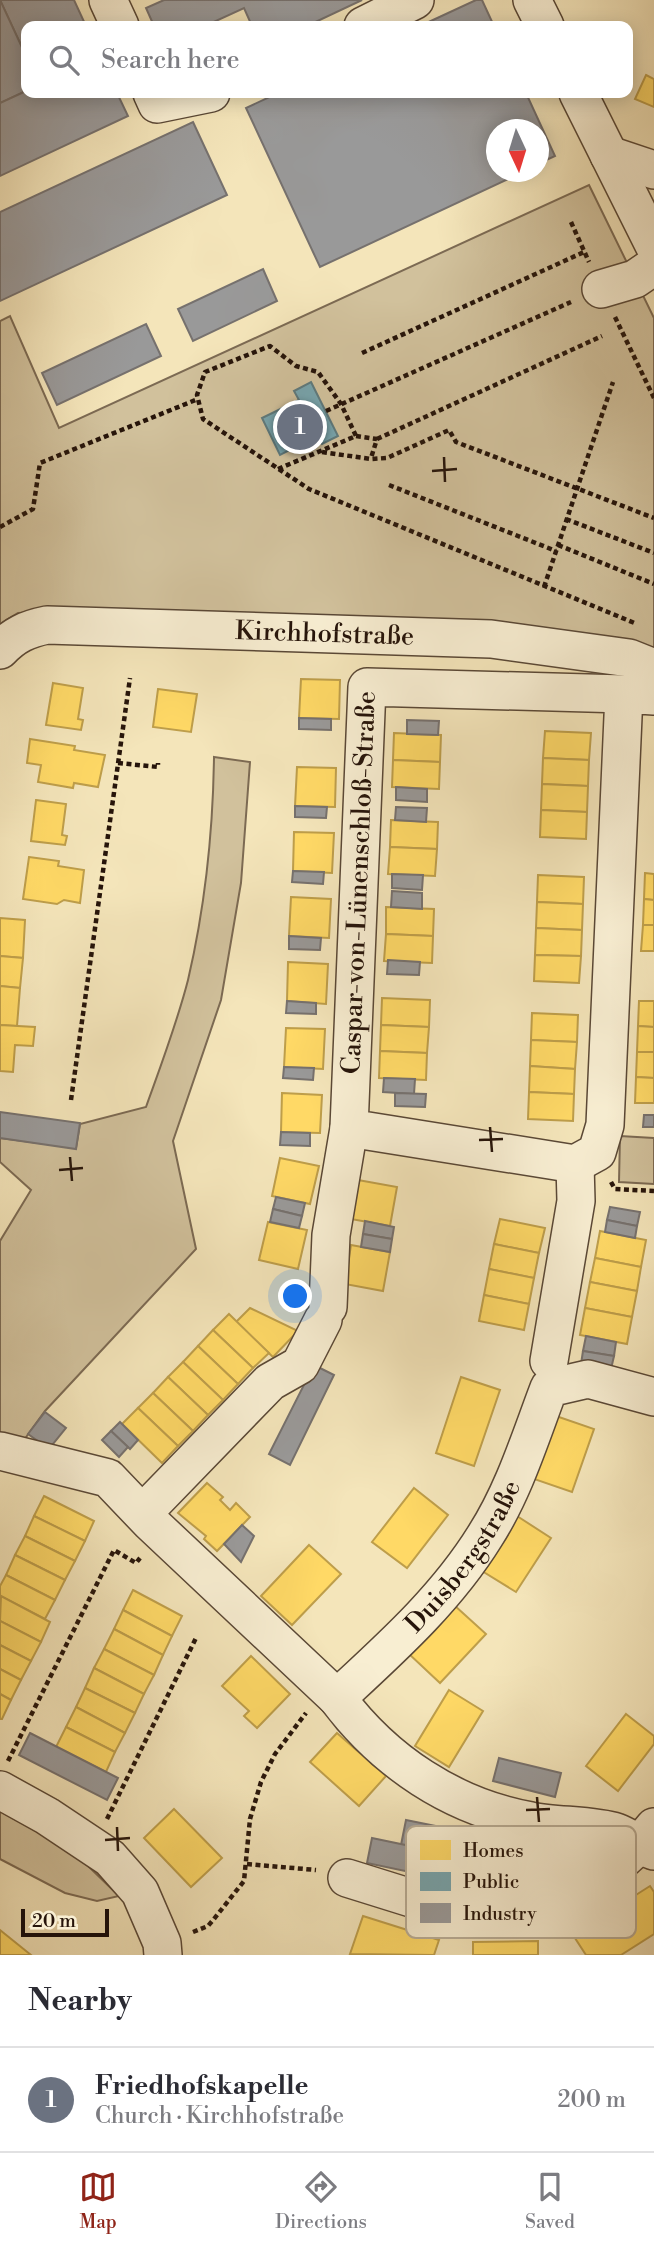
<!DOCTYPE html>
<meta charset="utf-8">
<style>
body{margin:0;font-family:"Libre Bodoni",serif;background:#f7f7f7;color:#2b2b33}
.compass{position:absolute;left:486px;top:119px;width:63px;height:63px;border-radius:50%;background:#fff;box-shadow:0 4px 18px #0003;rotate:176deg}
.scale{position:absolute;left:21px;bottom:18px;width:88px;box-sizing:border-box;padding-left:7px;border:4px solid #26140a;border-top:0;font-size:19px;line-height:24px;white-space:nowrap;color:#26140a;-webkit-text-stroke:5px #f8eed2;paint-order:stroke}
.you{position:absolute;left:296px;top:1297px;width:24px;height:24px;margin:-18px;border:5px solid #fff;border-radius:50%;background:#1a73e8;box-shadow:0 0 0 10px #1a73e833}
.badge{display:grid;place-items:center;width:46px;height:46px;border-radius:50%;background:#8f2418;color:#fff;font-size:23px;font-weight:700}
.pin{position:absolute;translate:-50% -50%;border:4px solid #fff;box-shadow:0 2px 7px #0006}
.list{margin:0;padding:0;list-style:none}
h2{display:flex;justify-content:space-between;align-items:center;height:91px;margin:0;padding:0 28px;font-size:30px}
h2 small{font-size:23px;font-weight:400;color:#7c7c81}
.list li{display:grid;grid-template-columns:46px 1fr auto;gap:21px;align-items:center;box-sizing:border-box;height:105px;padding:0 28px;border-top:2px solid #e1e1e2}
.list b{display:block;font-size:26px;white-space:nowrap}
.list p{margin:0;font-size:23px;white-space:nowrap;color:#7c7c81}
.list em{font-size:23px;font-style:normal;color:#7c7c81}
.icon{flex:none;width:38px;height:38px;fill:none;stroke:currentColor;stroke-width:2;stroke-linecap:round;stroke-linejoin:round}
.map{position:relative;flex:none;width:654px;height:1955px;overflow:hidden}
.search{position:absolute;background:#fff;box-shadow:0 4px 18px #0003;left:21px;right:21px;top:21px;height:77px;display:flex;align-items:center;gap:18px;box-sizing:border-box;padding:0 24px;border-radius:14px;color:#7c7c81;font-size:26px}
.sheet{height:196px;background:#fff}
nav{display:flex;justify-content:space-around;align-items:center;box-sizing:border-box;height:98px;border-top:2px solid #e1e1e2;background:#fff;font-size:19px;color:#7c7c81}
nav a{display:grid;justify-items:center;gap:4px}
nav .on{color:#8f2418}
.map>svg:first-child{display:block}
.green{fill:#d1c19c;stroke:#7c6a53;stroke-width:2}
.homes{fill:#ffd966;stroke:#be9e4a;stroke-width:2}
.public{fill:#76a5af;stroke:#5e7a7e;stroke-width:2}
.industry{fill:#999;stroke:#76716e;stroke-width:2}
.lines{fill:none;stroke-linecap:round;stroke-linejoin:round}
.minor-casing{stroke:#5a4836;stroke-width:40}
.path{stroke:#26140a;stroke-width:4.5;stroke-dasharray:5 3.5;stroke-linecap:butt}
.minor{stroke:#f8eed2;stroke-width:37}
.ticks{fill:none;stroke:#26140a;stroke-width:2.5}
.labels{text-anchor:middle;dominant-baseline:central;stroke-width:7;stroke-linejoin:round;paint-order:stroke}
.street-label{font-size:26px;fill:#26140a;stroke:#f8eed2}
.key{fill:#f8eed2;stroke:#b9ad96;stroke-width:2}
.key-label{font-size:19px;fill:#26140a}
</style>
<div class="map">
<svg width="654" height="1955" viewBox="0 0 654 1955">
<rect width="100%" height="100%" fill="#f4e5ba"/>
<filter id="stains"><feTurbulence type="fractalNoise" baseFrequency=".00286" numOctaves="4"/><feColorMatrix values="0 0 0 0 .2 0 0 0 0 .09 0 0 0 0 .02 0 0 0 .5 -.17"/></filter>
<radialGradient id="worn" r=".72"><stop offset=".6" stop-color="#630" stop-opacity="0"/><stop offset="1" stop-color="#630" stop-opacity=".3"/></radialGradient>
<!-- green -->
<g class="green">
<path d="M589 185 654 318V656L39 612 18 613 0 624V321L10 316 59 428Z"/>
<path d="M214 757 250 762 241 883 221 1000 173 1141 196 1249 45 1411 19 1447 0 1443V1241L31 1190 0 1162V1138L76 1148 80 1124 146 1107C161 1065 177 1023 188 980 205 907 213 832 214 757Z"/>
<path d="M620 1136 654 1138V1184L619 1182Z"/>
<path d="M0 1811 49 1838 85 1863 119 1896 97 1901 65 1893 0 1859Z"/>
</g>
<!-- homes -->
<g class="homes">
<path d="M646 75 654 79V107L635 99Z"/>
<path d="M301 679 340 680 339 719 299 718Z"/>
<path d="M53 683 83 688 78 719 83 720 81 730 46 725Z"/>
<path d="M158 689 197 694 191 732 153 727Z"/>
<path d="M545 731 591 733 589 760 543 758Z"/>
<path d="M394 733 441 735 440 762 393 760Z"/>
<path d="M30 739 75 746 74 750 105 755 98 787 74 783 73 788 38 782 41 765 27 763Z"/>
<path d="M543 758 589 760 588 786 542 784Z"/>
<path d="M393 760 440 762 439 789 392 787Z"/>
<path d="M297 767 336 768 335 807 295 806Z"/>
<path d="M542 784 588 786 587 812 541 810Z"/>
<path d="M36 800 66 804 62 835 67 836 65 845 31 841Z"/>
<path d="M541 810 587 812 586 839 540 837Z"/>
<path d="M391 820 438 822 437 849 390 847Z"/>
<path d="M294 832 334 833 332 873 293 871Z"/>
<path d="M390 847 437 849 435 876 388 874Z"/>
<path d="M29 857 59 861 58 866 84 870 80 903 64 900 57 904 23 899Z"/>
<path d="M645 873 654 874V900L644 899Z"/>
<path d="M538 875 584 877 583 904 537 902Z"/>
<path d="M291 897 331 899 329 938 289 936Z"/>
<path d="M644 899 654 900V925H643Z"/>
<path d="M537 902 583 904 582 930 536 928Z"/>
<path d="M386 907 434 909 433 936 386 934Z"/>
<path d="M0 918 25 920 23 958 0 956Z"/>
<path d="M643 925H654V951H641Z"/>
<path d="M536 928 582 930 581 956 535 955Z"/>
<path d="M386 934 433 936 432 963 384 961Z"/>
<path d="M535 955 581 956 579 983 534 981Z"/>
<path d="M0 956 23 958 20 988 0 986Z"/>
<path d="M288 962 328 964 326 1004 287 1001Z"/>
<path d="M0 986 20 988 17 1026 0 1025Z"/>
<path d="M382 998 430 1000 429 1027 381 1025Z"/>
<path d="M639 1001H654V1027L638 1026Z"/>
<path d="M532 1013 578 1015 577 1042 531 1040Z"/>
<path d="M0 1025 35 1027 33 1046 15 1045 13 1072 0 1071Z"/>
<path d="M381 1025 429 1027 427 1053 380 1051Z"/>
<path d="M638 1026 654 1027V1052H637Z"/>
<path d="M286 1028 325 1029 323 1069 284 1067Z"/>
<path d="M531 1040 577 1042 575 1069 530 1066Z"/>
<path d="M380 1051 427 1053 426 1080 379 1078Z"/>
<path d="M637 1052H654V1078L636 1077Z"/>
<path d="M530 1066 575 1069 574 1094 529 1092Z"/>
<path d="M636 1077 654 1078V1103H635Z"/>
<path d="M529 1092 574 1094 573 1121 528 1119Z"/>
<path d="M282 1093 322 1095 320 1133 281 1132Z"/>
<path d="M280 1158 319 1166 310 1204 272 1196Z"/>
<path d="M358 1180 397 1187 390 1226 351 1219Z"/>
<path d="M500 1219 545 1228 539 1253 494 1244Z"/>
<path d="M268 1222 307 1230 298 1269 259 1260Z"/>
<path d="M600 1231 646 1240 641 1267 595 1258Z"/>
<path d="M494 1244 539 1253 534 1278 489 1269Z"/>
<path d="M351 1245 390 1252 383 1291 345 1284Z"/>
<path d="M595 1258 641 1267 637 1291 590 1282Z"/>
<path d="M489 1269 534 1278 529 1304 484 1295Z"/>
<path d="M590 1282 637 1291 632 1317 585 1308Z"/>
<path d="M484 1295 529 1304 524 1330 479 1321Z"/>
<path d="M250 1308 298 1331 273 1357 236 1322Z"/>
<path d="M585 1308 632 1317 627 1344 580 1335Z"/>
<path d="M229 1314 269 1353 253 1368 213 1330Z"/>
<path d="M213 1330 253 1368 238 1384 198 1346Z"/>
<path d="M198 1346 238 1384 223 1400 183 1362Z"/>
<path d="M183 1362 223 1400 208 1415 168 1377Z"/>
<path d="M168 1377 208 1415 193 1431 153 1393Z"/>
<path d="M461 1377 500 1390 474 1466 436 1453Z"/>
<path d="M153 1393 193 1431 178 1446 138 1408Z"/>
<path d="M138 1408 178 1446 162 1463 122 1424Z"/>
<path d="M556 1416 594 1429 572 1492 534 1479Z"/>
<path d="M207 1483 223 1497 220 1500 230 1510 236 1503 250 1517 217 1551 204 1539 206 1536 178 1513Z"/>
<path d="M414 1488 448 1515 407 1568 372 1542Z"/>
<path d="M44 1496 94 1521 85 1541 34 1516Z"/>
<path d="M34 1516 85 1541 75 1561 25 1536Z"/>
<path d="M517 1516 551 1538 516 1592 482 1571Z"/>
<path d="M25 1536 75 1561 65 1580 15 1555Z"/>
<path d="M309 1545 341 1574 292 1625 261 1596Z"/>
<path d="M15 1555 65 1580 55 1600 6 1575Z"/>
<path d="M6 1575 55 1600 45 1619 0 1596V1586Z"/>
<path d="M133 1590 182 1616 172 1636 123 1610Z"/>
<path d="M1 1596 50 1622 41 1642 0 1621Z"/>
<path d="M454 1605 486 1634 440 1683 409 1654Z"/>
<path d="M123 1610 172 1636 163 1655 114 1629Z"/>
<path d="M0 1621 41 1642 31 1661 0 1645Z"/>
<path d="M114 1629 163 1655 154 1675 104 1649Z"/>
<path d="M0 1645 31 1661 21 1680 0 1669Z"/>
<path d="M104 1649 154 1675 144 1694 94 1668Z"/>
<path d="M251 1656 290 1694 257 1728 244 1716 249 1711 222 1686Z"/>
<path d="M94 1668 144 1694 135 1713 85 1688Z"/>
<path d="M0 1669 21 1680 11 1700 0 1694Z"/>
<path d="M85 1688 135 1713 125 1733 76 1707Z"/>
<path d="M449 1690 483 1711 449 1767 415 1746Z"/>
<path d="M0 1694 11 1700 2 1719H0Z"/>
<path d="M76 1707 125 1733 115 1752 66 1727Z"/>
<path d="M626 1714 654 1736V1744L618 1791 586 1766Z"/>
<path d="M66 1727 115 1752 106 1772 56 1747Z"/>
<path d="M337 1733 386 1776 359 1806 310 1762Z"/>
<path d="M174 1809 222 1858 191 1887 144 1838Z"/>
<path d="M650 1886 654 1892V1934L621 1955H586L573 1935Z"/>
<path d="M363 1916 439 1940 434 1955 350 1954Z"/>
<path d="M0 1930 31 1955H0Z"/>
<path d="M538 1941V1955H473V1942Z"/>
</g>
<!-- public -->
<path class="public" d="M311 382 338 436 322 444 317 436 280 455 262 418 299 400 294 391Z"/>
<!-- industry -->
<g class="industry">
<path d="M0 0H74L86 26H26V56Z"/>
<path d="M0 0 26 56V91L0 103Z"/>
<path d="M164 0H362L307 26H252L244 8 205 26H154L146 8Z"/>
<path d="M476 0H482L494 26H420Z"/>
<path d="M26 91 117 93 128 116 0 176V103Z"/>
<path d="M278 93H526L555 156 538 164V130H496V172H523L320 267 246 108Z"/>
<path d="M193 122 227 195 0 301V212Z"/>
<path d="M263 269 277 301 193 341 178 309Z"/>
<path d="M146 324 161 356 57 405 42 373Z"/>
<path d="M299 718 331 719V730L299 729Z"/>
<path d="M407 720 439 721 438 735 407 734Z"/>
<path d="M396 787 427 789V802L396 800Z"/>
<path d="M295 806 327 807 326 818 295 817Z"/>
<path d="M396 807 427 808 426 822 395 820Z"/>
<path d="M293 871 324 872 323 884 292 882Z"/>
<path d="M392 874 423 875 422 890 392 888Z"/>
<path d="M392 891 422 893V909L391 907Z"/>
<path d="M289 936 321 938 320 950 289 949Z"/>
<path d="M388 960 420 962 419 975 387 974Z"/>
<path d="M287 1001 316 1003V1014L286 1013Z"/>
<path d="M284 1067 314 1068 313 1080 283 1078Z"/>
<path d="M384 1078 415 1079 414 1094 383 1092Z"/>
<path d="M395 1093 426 1094 425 1107 395 1106Z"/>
<path d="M0 1112 80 1123 76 1149 0 1138Z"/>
<path d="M644 1115H654V1127H643Z"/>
<path d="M281 1132 310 1133V1146L280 1145Z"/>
<path d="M276 1197 305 1203 302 1216 273 1209Z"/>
<path d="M610 1207 640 1212 637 1226 607 1220Z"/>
<path d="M273 1209 302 1216 299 1228 270 1222Z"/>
<path d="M607 1220 637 1226 635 1238 605 1232Z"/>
<path d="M365 1221 394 1227 392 1239 363 1234Z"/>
<path d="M363 1234 392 1239 390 1252 361 1247Z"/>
<path d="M586 1336 616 1342 614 1356 583 1351Z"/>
<path d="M583 1351 614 1356 611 1369 581 1364Z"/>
<path d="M314 1365 334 1375 290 1465 269 1454Z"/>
<path d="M45 1412 66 1428 49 1449 28 1434Z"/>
<path d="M120 1422 138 1440 130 1449 111 1431Z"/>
<path d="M111 1431 128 1447 119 1457 102 1440Z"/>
<path d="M242 1525 254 1536 241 1562 224 1544Z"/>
<path d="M30 1733 118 1778 107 1800 19 1755Z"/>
<path d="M499 1758 561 1773 555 1797 493 1781Z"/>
<path d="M406 1820 530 1845 525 1870 401 1845Z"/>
<path d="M372 1838 525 1870 520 1895 367 1863Z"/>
</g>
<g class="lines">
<defs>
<g id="minor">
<path d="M108 0 120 26"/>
<path d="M532 0 545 26"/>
<path d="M363 26 415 0"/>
<path d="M152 93 157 104 211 93"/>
<path d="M578 93 654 245"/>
<path d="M609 155 654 170"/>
<path d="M601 289 635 279 654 266"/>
<path id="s1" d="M0 650C14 635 27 629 47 625L491 639 629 658 654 668"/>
<path id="s2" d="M624 694 605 1125 597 1152 575 1164 349 1128 367 687 624 694 654 696"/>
<path d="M328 1307 331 1235 349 1128"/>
<path d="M549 1361 576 1201 575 1164"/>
<path d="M0 1451 108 1478 150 1522 337 1698C384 1761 452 1807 531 1821 555 1826 595 1825 616 1832 629 1837 641 1846 654 1851"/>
<path d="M143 1513 270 1382 300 1365 323 1320"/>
<path id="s3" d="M337 1698C391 1648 446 1599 485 1536 514 1491 530 1438 549 1388L588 1379 654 1397"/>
<path d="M0 1790 47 1816 110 1858 140 1892 162 1943 163 1955"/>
<path d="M347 1878 456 1912 532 1911 567 1902 592 1888 639 1845 654 1827"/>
</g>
</defs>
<!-- minor casing -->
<use href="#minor" class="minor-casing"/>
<!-- path -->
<g class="path">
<path d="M571 222 589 262"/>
<path d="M615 317 654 398"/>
<path d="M362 353 584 252"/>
<path d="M326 411 571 302"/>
<path d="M356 436 377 439 371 458"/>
<path d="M377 439 602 336"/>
<path d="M322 452 371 459 387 458 449 430 456 442 654 518"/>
<path d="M278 469 356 436 341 404 318 372 296 366 270 346 205 372 197 395 203 419 309 489 637 624"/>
<path d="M389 485 556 551"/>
<path d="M566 519 654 553"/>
<path d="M0 527 33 509 40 463 198 399"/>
<path d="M558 545 654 584"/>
<path d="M544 587 613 382"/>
<path d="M118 763 158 767V763"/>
<path d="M71 1100 130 678"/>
<path d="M611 1182 615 1189 654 1191"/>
<path d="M8 1761 114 1550 136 1563 140 1558"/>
<path d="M107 1819 196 1638"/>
<path d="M247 1864 316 1870"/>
<path d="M193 1932 208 1926 214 1919 244 1881 250 1819 261 1782 275 1754 306 1713"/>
</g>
<!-- minor -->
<use href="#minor" class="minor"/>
</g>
<!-- ticks -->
<path class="ticks" d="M444 457 445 482M432 471 457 469M490 1127 492 1152M479 1140 503 1139M70 1157 72 1181M59 1170 83 1168M537 1797 539 1822M526 1810 550 1809M117 1827 118 1851M105 1840 130 1838"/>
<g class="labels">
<!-- street labels -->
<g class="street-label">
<text stroke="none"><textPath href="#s1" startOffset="332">Kirchhofstraße</textPath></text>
<text stroke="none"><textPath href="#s2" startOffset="959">Caspar-von-Lünenschloß-Straße</textPath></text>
<text stroke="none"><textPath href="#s3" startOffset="191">Duisbergstraße</textPath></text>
</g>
</g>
<!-- legend -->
<rect x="406" y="1826" width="230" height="112" rx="10" class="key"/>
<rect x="420" y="1840" width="31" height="20" fill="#ffd966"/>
<rect x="420" y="1872" width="31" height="19" fill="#76a5af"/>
<rect x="420" y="1903" width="31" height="20" fill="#999"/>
<g class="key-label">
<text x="463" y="1857">Homes</text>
<text x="463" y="1888">Public</text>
<text x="463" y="1920">Industry</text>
</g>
<rect width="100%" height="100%" filter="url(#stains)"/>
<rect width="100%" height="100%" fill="url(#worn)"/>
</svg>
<svg class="compass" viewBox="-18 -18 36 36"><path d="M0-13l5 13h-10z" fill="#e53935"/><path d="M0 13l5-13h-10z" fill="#7c7c81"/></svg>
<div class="scale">20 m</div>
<div class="you"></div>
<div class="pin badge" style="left:300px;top:427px;background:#6b7280">1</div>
<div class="search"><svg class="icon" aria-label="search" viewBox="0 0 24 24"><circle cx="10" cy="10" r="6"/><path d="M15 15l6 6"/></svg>Search here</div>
</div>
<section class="sheet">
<h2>Nearby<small></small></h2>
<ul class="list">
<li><span class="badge" style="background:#6b7280">1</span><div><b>Friedhofskapelle</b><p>Church · Kirchhofstraße</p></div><em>200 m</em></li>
</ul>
</section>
<nav>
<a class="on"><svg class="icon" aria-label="map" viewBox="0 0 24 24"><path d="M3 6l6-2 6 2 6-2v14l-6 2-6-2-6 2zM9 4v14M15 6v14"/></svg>Map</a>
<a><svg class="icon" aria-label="directions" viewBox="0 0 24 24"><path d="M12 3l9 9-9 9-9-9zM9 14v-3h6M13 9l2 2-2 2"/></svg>Directions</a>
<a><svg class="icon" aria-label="saved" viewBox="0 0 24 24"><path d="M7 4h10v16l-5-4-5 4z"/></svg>Saved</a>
</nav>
